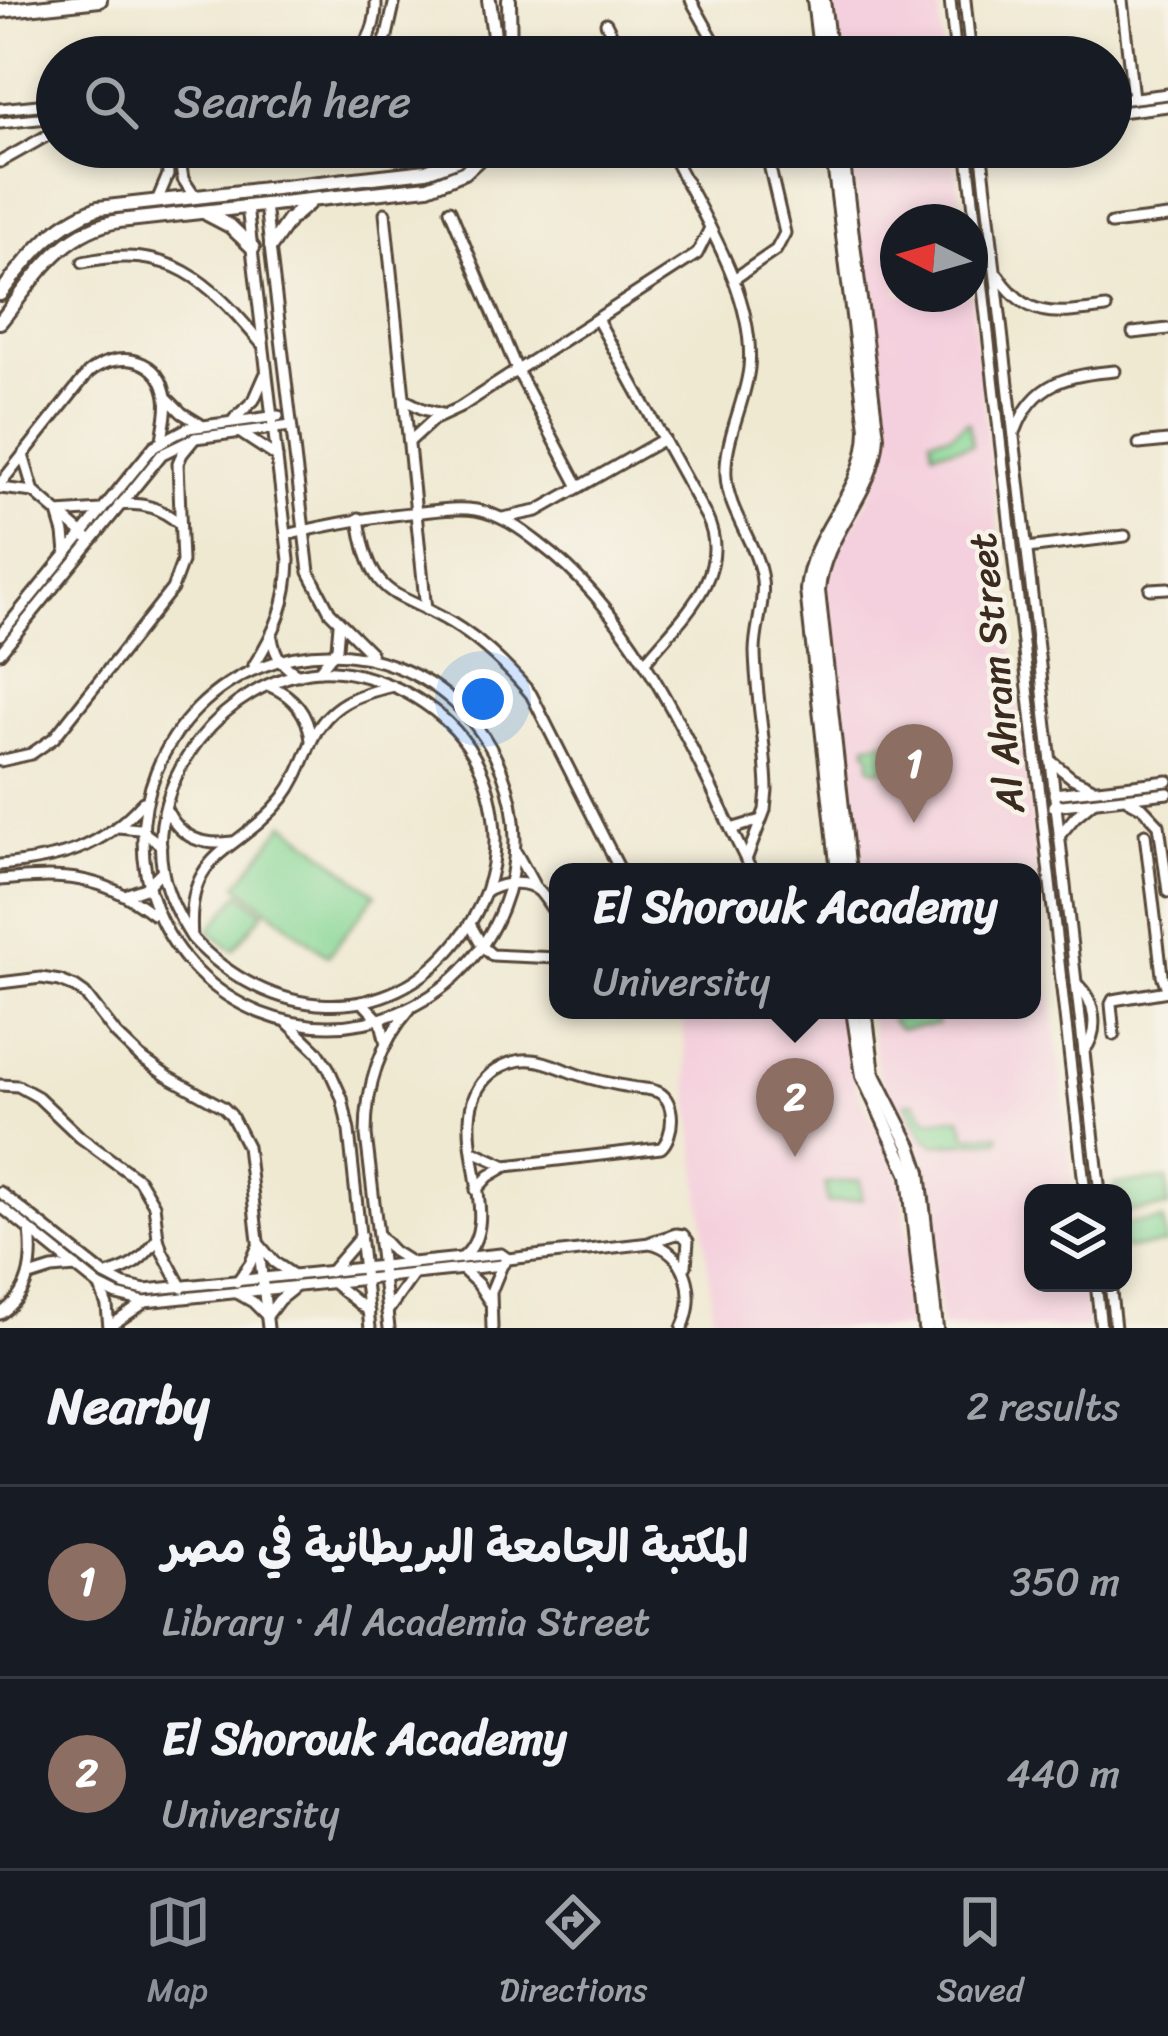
<!DOCTYPE html>
<meta charset="utf-8">
<style>
body{margin:0;font-family:Sriracha,"Playpen Sans Arabic",sans-serif;background:#20242c;color:#f1f3f6}
.controls{position:absolute;right:36px;bottom:36px;display:grid;overflow:hidden;border-radius:24px;box-shadow:0 6px 18px #0003}
.controls button{width:108px;height:108px;display:grid;place-items:center;padding:0;border:0;border-bottom:3px solid #363941;background:#171b24;color:#f1f3f6;font:60px sans-serif}
.compass{position:absolute;left:880px;top:204px;width:108px;height:108px;border-radius:50%;background:#171b24;box-shadow:0 6px 18px #0003;rotate:275deg}
.you{position:absolute;left:483px;top:699px;width:42px;height:42px;margin:-30px;border:9px solid #fff;border-radius:50%;background:#1a73e8;box-shadow:0 0 0 18px #1a73e833}
.badge{display:grid;place-items:center;width:78px;height:78px;border-radius:50%;background:#8c9099;color:#fff;font-size:39px;font-weight:700}
.pin{position:absolute;translate:-50% -99px;filter:drop-shadow(0 3px 6px #0008)}
.pin::after{content:'';position:absolute;top:63px;width:42px;height:36px;background:inherit;clip-path:polygon(0 0,100% 0,50% 100%)}
.popup{position:absolute;left:549px;top:863px;width:492px;height:156px;box-sizing:border-box;display:grid;place-content:center;border-radius:24px;background:#171b24;filter:drop-shadow(0 3px 9px #0005);font-size:39px;white-space:nowrap;color:#9ea1a6}
.popup b{font-size:45px;color:#f1f3f6}
.popup::after{content:'';position:absolute;left:50%;top:100%;margin-left:-24px;border:24px solid transparent;border-top-color:#171b24}
.list{margin:0;padding:0;list-style:none}
h2{display:flex;justify-content:space-between;align-items:center;height:156px;margin:0;padding:0 48px;font-size:51px}
h2 small{font-size:39px;font-weight:400;color:#9ea1a6}
.list li{display:grid;grid-template-columns:78px 1fr auto;gap:36px;align-items:center;box-sizing:border-box;height:192px;padding:0 48px;border-top:3px solid #363941}
.list b{display:block;font-size:45px;white-space:nowrap}
.list p{margin:0;font-size:39px;white-space:nowrap;color:#9ea1a6}
.list em{font-size:39px;font-style:normal;color:#9ea1a6}
.icon{flex:none;width:66px;height:66px;fill:none;stroke:currentColor;stroke-width:2;stroke-linecap:round;stroke-linejoin:round}
.map{position:relative;flex:none;width:1168px;height:1328px;overflow:hidden}
.search{position:absolute;background:#171b24;box-shadow:0 6px 18px #0003;left:36px;right:36px;top:36px;height:132px;display:flex;align-items:center;gap:30px;box-sizing:border-box;padding:0 42px;border-radius:66px;color:#9ea1a6;font-size:45px}
.sheet{height:540px;background:#171b24}
nav{display:flex;justify-content:space-around;align-items:center;box-sizing:border-box;height:168px;border-top:3px solid #363941;background:#171b24;font-size:33px;color:#9ea1a6}
nav a{display:grid;justify-items:center;gap:6px}
nav .on{color:#8c9099}
.map>svg:first-child{display:block}
.built{fill:#f4cfdd}
.green{fill:#88d796;stroke:#62805a;stroke-width:3}
.lines{fill:none;stroke-linecap:round;stroke-linejoin:round}
.street-casing{stroke:#564739;stroke-width:15}
.secondary-casing{stroke:#564739;stroke-width:18}
.street{stroke:#fff;stroke-width:9}
.secondary{stroke:#fff;stroke-width:12}
.labels{text-anchor:middle;dominant-baseline:central;stroke-width:9;stroke-linejoin:round;paint-order:stroke}
.street-label{font-size:39px;fill:#3b2a1e;stroke:#f7f3e8}
</style>
<div class="map">
<svg width="1168" height="1328" viewBox="0 0 1168 1328">
<rect width="100%" height="100%" fill="#f7f3e8"/>
<filter id="ink" filterUnits="userSpaceOnUse"><feTurbulence type="fractalNoise" baseFrequency=".00833" numOctaves="2"/><feDisplacementMap in="SourceGraphic" scale="24" xChannelSelector="R" yChannelSelector="G"/><feConvolveMatrix kernelMatrix="1 2 1 2 8 2 1 2 1" color-interpolation-filters="sRGB"/></filter>
<filter id="wash" filterUnits="userSpaceOnUse"><feTurbulence type="fractalNoise" baseFrequency=".004" numOctaves="4" result="noise"/><feDisplacementMap in="SourceGraphic" scale="48" xChannelSelector="R" yChannelSelector="G"/><feGaussianBlur stdDeviation="2.7" result="paint"/><feColorMatrix in="noise" values="0 0 0 0 0 0 0 0 0 0 0 0 0 0 0 0 0 1.4 0 .05"/><feComposite in="paint" operator="in"/></filter>
<g filter="url(#wash)">
<rect width="100%" height="100%" fill="#efe9d2"/>
<!-- built -->
<g class="built">
<path d="M831 0H938L944 57H838Z"/>
<path d="M849 147H954L963 222H898V294H970V284L1074 1193H1033V1283H1083L1088 1328H941L923 1167 878 1074 869 1010H1032V872H854L845 797 847 782 843 776 842 763 844 757 839 744 824 607V585L833 556 867 501 879 462 882 436Z"/>
<path d="M681 1010 699 1014 709 1013 714 1010H838L842 1015 847 1023 857 1091 872 1120 889 1146 899 1169 908 1237 916 1328H714Z"/>
</g>
<!-- green -->
<g class="green">
<path d="M967 422H969L972 445 933 451 931 438 951 434Z"/>
<path d="M892 741 894 767 876 770 870 766 871 755 867 750V744Z"/>
<path d="M285 823 376 894 328 956 237 885Z"/>
<path d="M240 893 264 912 233 950 209 931Z"/>
<path d="M901 1010H934L937 1025 900 1029 891 1021 895 1012 900 1016Z"/>
<path d="M914 1102 928 1120 961 1117 967 1136 999 1134V1140L934 1145 924 1137 906 1103Z"/>
<path d="M1167 1179 1168 1207 1123 1212V1193H1115V1184Z"/>
<path d="M860 1180 862 1199 827 1203 825 1183Z"/>
<path d="M1163 1220 1166 1244 1123 1249V1224Z"/>
</g>
</g>
<g filter="url(#ink)">
<g class="lines">
<defs>
<g id="street">
<path d="M691 0 723 57"/>
<path d="M950 0 956 57"/>
<path d="M965 0 971 57"/>
<path d="M1122 0 1133 98"/>
<path d="M606 23 623 57"/>
<path d="M354 57C370 41 377 23 376 0"/>
<path d="M378 57 387 36 395 0"/>
<path d="M1111 101 1168 94"/>
<path d="M0 109 57 103"/>
<path d="M1111 113 1168 106"/>
<path d="M0 123 57 117"/>
<path d="M178 147 183 179 195 197"/>
<path d="M668 147C700 212 756 294 749 368 745 404 724 439 726 476 728 513 757 543 762 580 765 604 755 628 755 652 756 698 766 744 767 790L765 810 746 860"/>
<path d="M967 147 1085 1193"/>
<path d="M981 147 1100 1193"/>
<path d="M0 162 57 130"/>
<path d="M157 201 168 175 166 147"/>
<path d="M265 205 309 572 330 612 371 653"/>
<path d="M247 207 289 560C288 601 276 631 254 665"/>
<path d="M450 210 517 370 579 487"/>
<path d="M385 213 426 610"/>
<path d="M1111 224 1168 217"/>
<path d="M83 262C170 243 208 280 261 343"/>
<path d="M998 275C1028 321 1057 314 1106 308"/>
<path d="M734 279 776 250 785 233 765 147"/>
<path d="M597 319 707 518C734 575 678 621 645 662"/>
<path d="M1133 333 1168 329"/>
<path d="M167 398 182 413 200 424"/>
<path d="M405 400 423 409 442 414"/>
<path d="M234 419 254 400 265 375"/>
<path d="M1016 430C1034 381 1069 375 1115 371"/>
<path d="M242 434 277 457"/>
<path d="M409 442 433 420 459 408 697 254 709 230"/>
<path d="M1139 444 1168 441"/>
<path d="M23 455 34 492 86 537"/>
<path d="M0 484 88 373C114 351 156 355 165 392 169 407 164 425 162 440"/>
<path d="M0 488 34 492"/>
<path d="M119 505C143 502 161 508 180 524"/>
<path d="M359 518C371 608 401 588 461 629 488 647 510 669 531 694L621 872"/>
<path d="M503 518 537 511 664 439"/>
<path d="M286 535C331 524 375 516 421 512 439 510 458 507 476 510 500 514 521 529 540 544 644 622 695 759 752 872"/>
<path d="M1027 548 1125 536"/>
<path d="M66 553 64 533 58 513 101 510"/>
<path d="M1150 589 1168 588"/>
<path d="M0 635 154 446 188 428 278 416"/>
<path d="M272 638C275 656 283 667 299 675"/>
<path d="M0 653 162 454 195 438 291 426"/>
<circle cx="329" cy="840" r="186"/>
<path d="M319 671 337 648 339 624"/>
<path d="M270 686C294 696 308 714 311 740"/>
<path d="M0 761 31 754 54 738 172 589 182 562 178 463 182 454 195 438"/>
<path d="M1051 761 1072 778 1091 787"/>
<path d="M1054 794 1168 781"/>
<path d="M1128 800 1143 808 1159 825 1168 892"/>
<path d="M1053 806 1168 793"/>
<path d="M167 811C181 838 202 846 232 842"/>
<path d="M118 827 139 829 161 845"/>
<path d="M731 829 761 820"/>
<path d="M1145 834 1162 975 1168 991"/>
<path d="M1059 836 1075 817 1093 802"/>
<path d="M517 854 535 887"/>
<path d="M0 865C60 859 101 849 143 802"/>
<path d="M0 880C62 874 102 874 153 914"/>
<path d="M489 890C504 883 525 879 539 891 546 898 551 909 558 916"/>
<path d="M125 895 145 888 162 871"/>
<path d="M470 924 483 947 492 955 558 958"/>
<path d="M192 938C179 917 167 896 163 872 145 779 225 680 318 671 345 669 372 677 397 688 422 700 444 716 461 737 480 761 491 791 494 821 499 865 486 904 459 939 387 1033 267 1020 192 938 185 847 238 855 283 798 297 780 303 761 312 740 328 704 358 694 393 686"/>
<path d="M0 983 41 978 60 981 75 987 85 994 116 1034 140 1057 167 1076 223 1107 231 1115 247 1146 268 1328"/>
<path d="M1076 983C1096 1001 1100 1031 1084 1051"/>
<path d="M362 1002 381 1022 386 1044"/>
<path d="M288 1023 317 1051 328 1067 342 1098 349 1131 370 1328"/>
<path d="M1114 1035 1111 1004 1113 1000 1168 991"/>
<path d="M0 1085 18 1086 38 1097 80 1137 139 1180 154 1205 158 1238 162 1251 182 1288"/>
<path d="M473 1151 506 1166"/>
<path d="M0 1192 105 1275 124 1285 145 1290 501 1254 508 1259"/>
<path d="M0 1206 99 1286 117 1295 145 1302 502 1265 508 1259 650 1243C687 1251 698 1296 682 1328"/>
<path d="M379 1236 393 1251 412 1263"/>
<path d="M651 1242 676 1234 683 1235 688 1241 686 1266"/>
<path d="M259 1244 274 1262 295 1276"/>
<path d="M462 1258C513 1217 431 1112 497 1069 507 1063 520 1059 532 1060 548 1061 561 1069 576 1074 594 1080 612 1084 630 1087 639 1089 650 1088 658 1092 677 1101 674 1136 661 1148L506 1166 489 1176 476 1190"/>
<path d="M462 1269 478 1284 489 1301"/>
<path d="M330 1272 361 1236"/>
<path d="M105 1275C129 1270 144 1259 158 1238"/>
<path d="M30 1276 52 1269 76 1267"/>
<path d="M237 1282 250 1264 257 1248"/>
<path d="M333 1283 369 1312"/>
<path d="M1096 1283 1101 1328"/>
<path d="M1110 1283 1115 1328"/>
<path d="M100 1287 107 1306 109 1328"/>
<path d="M237 1293 253 1302 267 1316 279 1300 294 1288"/>
<path d="M387 1312 414 1274"/>
<path d="M0 1314C30 1294 34 1264 30 1230"/>
<path d="M109 1327 144 1303"/>
<path d="M389 1328 366 1135C366 1089 378 1045 410 1009"/>
<path d="M492 1328 491 1292 502 1265"/>
</g>
<g id="secondary">
<path d="M489 0 497 57"/>
<path d="M509 0 510 57"/>
<path d="M814 0 821 57"/>
<path d="M823 0 830 57"/>
<path d="M0 11 100 0"/>
<path d="M832 147 867 428C867 494 812 529 807 590L838 872"/>
<path d="M841 147 877 436C874 495 822 533 818 591L849 872"/>
<path d="M207 214 230 226 253 248"/>
<path d="M271 246 289 220 309 203"/>
<path d="M0 294C28 258 53 224 98 208L426 171 456 160 472 147"/>
<path d="M0 322C35 279 60 231 119 221L428 187 465 172 492 147"/>
<path d="M853 1010 863 1076 909 1175 925 1328"/>
<path d="M865 1010 873 1073 910 1146 919 1172 936 1328"/>
</g>
</defs>
<!-- street casing -->
<use href="#street" class="street-casing"/>
<!-- secondary casing -->
<use href="#secondary" class="secondary-casing"/>
<!-- street -->
<use href="#street" class="street"/>
<!-- secondary -->
<use href="#secondary" class="secondary"/>
</g>
</g>
<g class="labels">
<!-- street labels -->
<g class="street-label">
<text transform="translate(996 673) rotate(-96)">Al Ahram Street</text>
</g>
</g>
</svg>
<div class="controls">
<button><svg class="icon" aria-label="layers" viewBox="0 0 24 24"><path d="M12 4l9 5-9 5-9-5zM3 14l9 5 9-5"/></svg></button>
</div>
<svg class="compass" viewBox="-18 -18 36 36"><path d="M0-13l5 13h-10z" fill="#e53935"/><path d="M0 13l5-13h-10z" fill="#9ea1a6"/></svg>
<div class="you"></div>
<div class="pin badge" style="left:914px;top:823px;background:#8d6e63">1</div>
<div class="pin badge" style="left:795px;top:1157px;background:#8d6e63">2</div>
<div class="popup"><b>El Shorouk Academy</b>University</div>
<div class="search"><svg class="icon" aria-label="search" viewBox="0 0 24 24"><circle cx="10" cy="10" r="6"/><path d="M15 15l6 6"/></svg>Search here</div>
</div>
<section class="sheet">
<h2>Nearby<small>2 results</small></h2>
<ul class="list">
<li><span class="badge" style="background:#8d6e63">1</span><div><b>المكتبة الجامعة البريطانية في مصر</b><p>Library · Al Academia Street</p></div><em>350 m</em></li>
<li><span class="badge" style="background:#8d6e63">2</span><div><b>El Shorouk Academy</b><p>University</p></div><em>440 m</em></li>
</ul>
</section>
<nav>
<a class="on"><svg class="icon" aria-label="map" viewBox="0 0 24 24"><path d="M3 6l6-2 6 2 6-2v14l-6 2-6-2-6 2zM9 4v14M15 6v14"/></svg>Map</a>
<a><svg class="icon" aria-label="directions" viewBox="0 0 24 24"><path d="M12 3l9 9-9 9-9-9zM9 14v-3h6M13 9l2 2-2 2"/></svg>Directions</a>
<a><svg class="icon" aria-label="saved" viewBox="0 0 24 24"><path d="M7 4h10v16l-5-4-5 4z"/></svg>Saved</a>
</nav>
